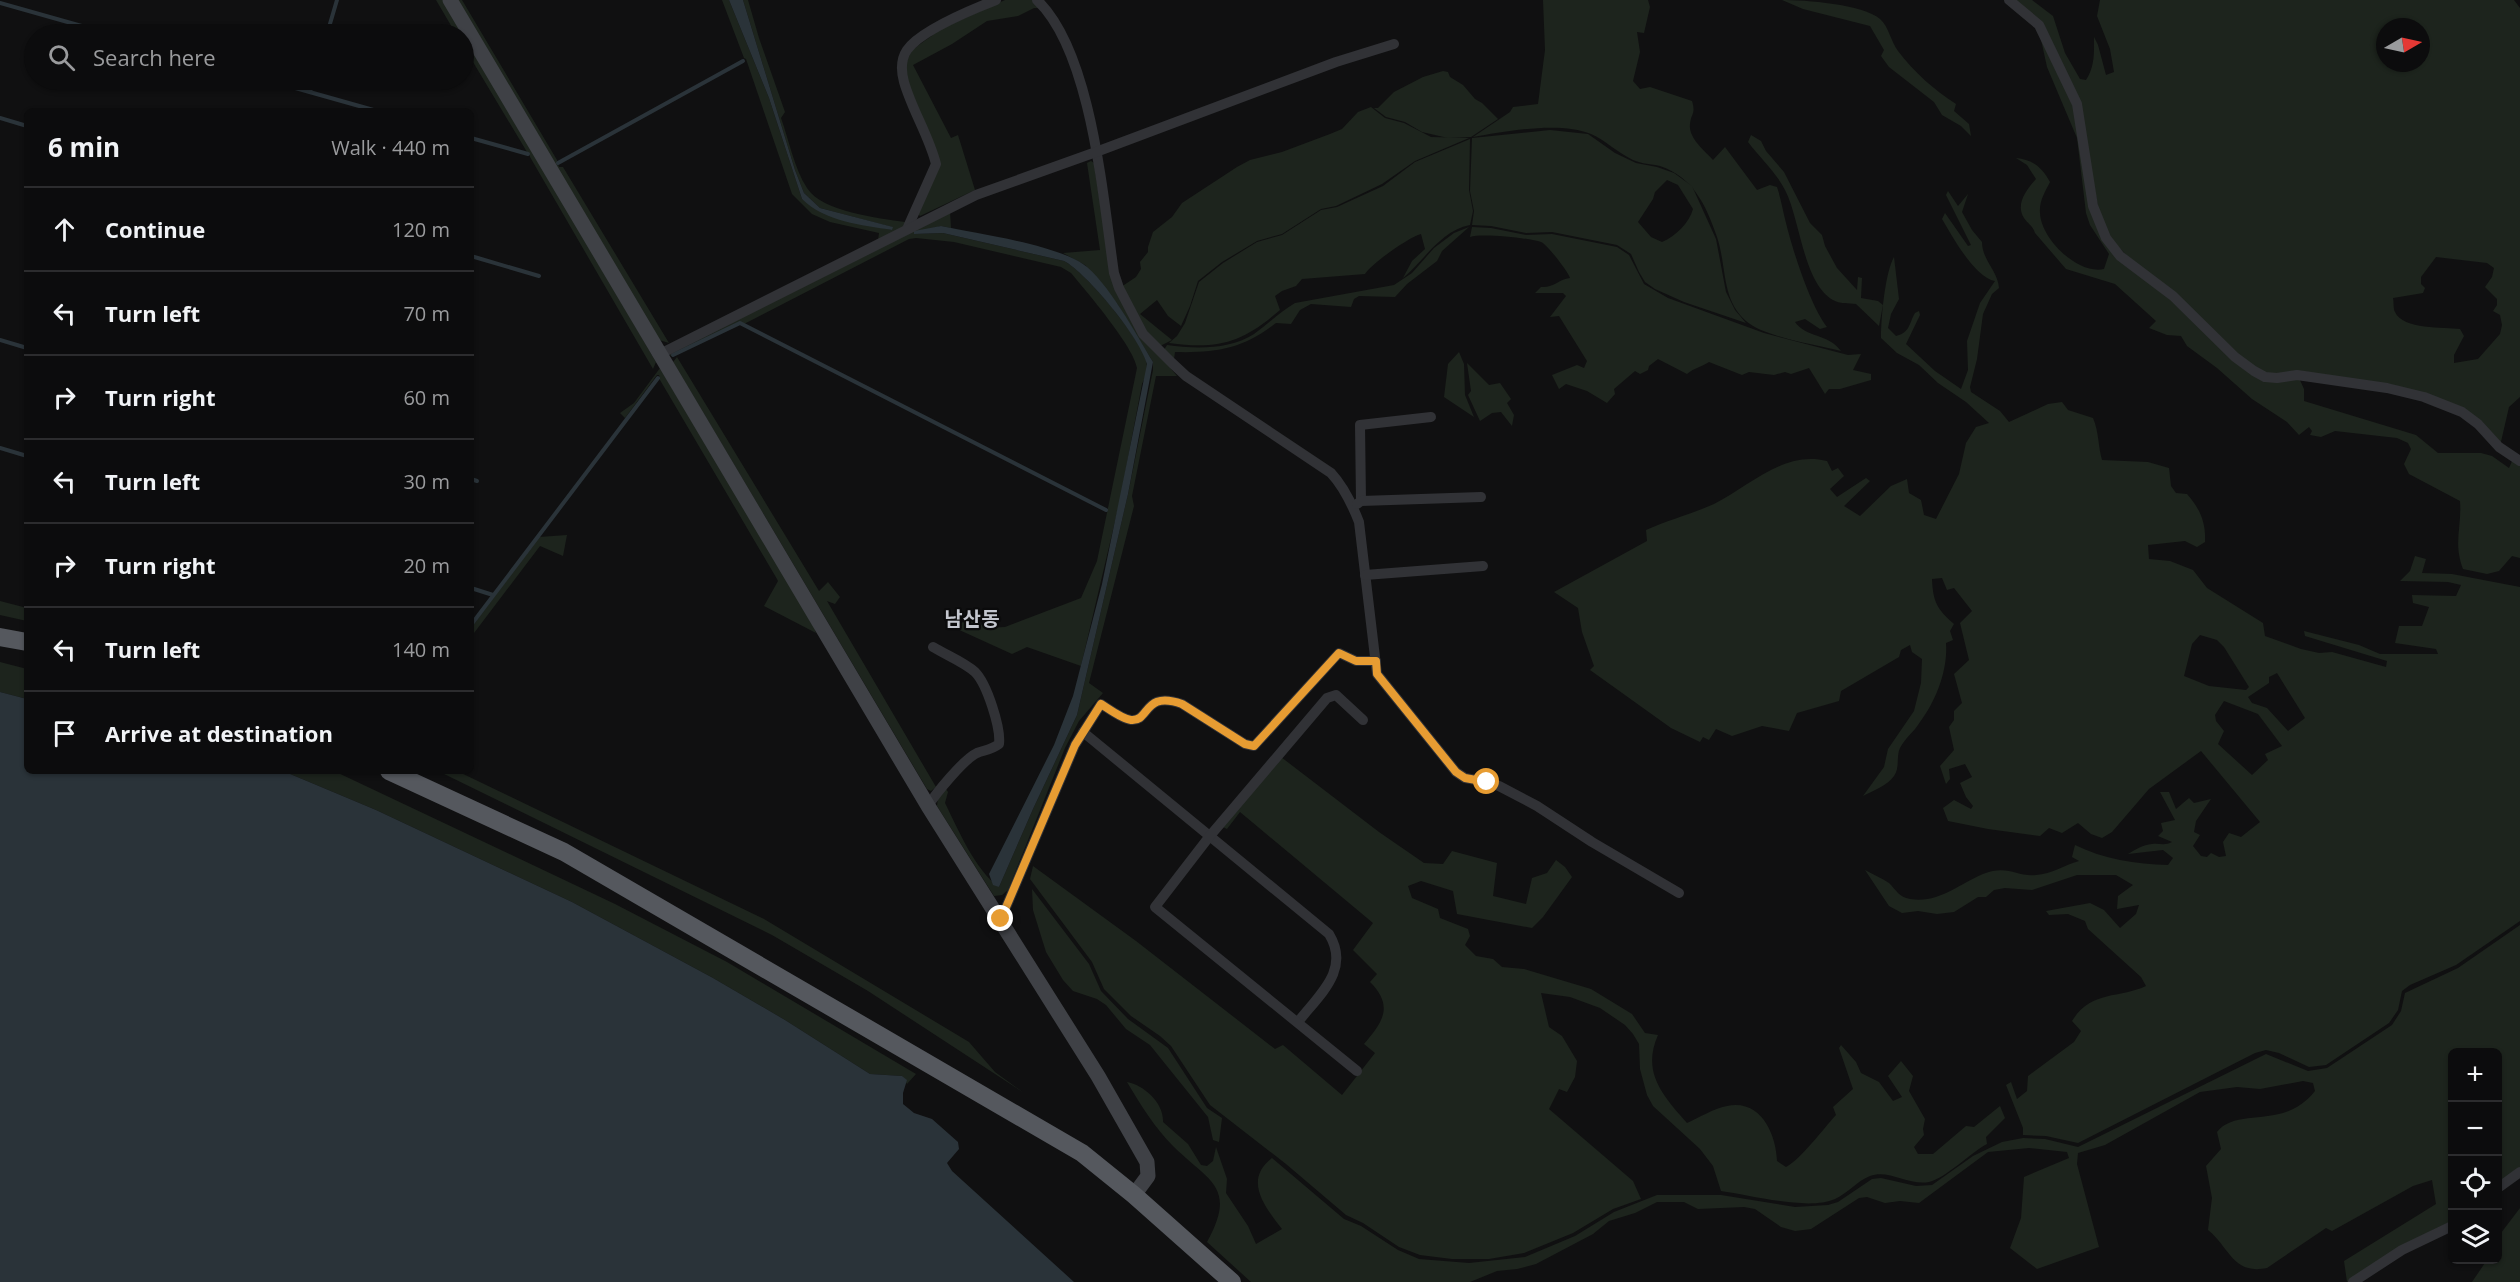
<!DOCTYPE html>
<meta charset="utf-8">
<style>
body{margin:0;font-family:"Open Sans","Noto Sans KR",sans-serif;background:#1a1a1b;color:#f1f3f6}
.controls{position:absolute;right:18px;bottom:18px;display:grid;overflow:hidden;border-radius:9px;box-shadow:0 2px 4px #0004}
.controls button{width:54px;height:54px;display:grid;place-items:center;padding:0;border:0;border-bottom:2px solid #2c2c2e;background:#0c0c0d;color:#f1f3f6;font:30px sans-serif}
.compass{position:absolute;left:2376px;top:18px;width:54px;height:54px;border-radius:50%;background:#0c0c0d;box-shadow:0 2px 4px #0004;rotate:81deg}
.stop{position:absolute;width:18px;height:18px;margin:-14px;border:4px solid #e79c32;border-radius:50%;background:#fff}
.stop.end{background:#e79c32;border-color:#fff;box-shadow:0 2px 6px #0008}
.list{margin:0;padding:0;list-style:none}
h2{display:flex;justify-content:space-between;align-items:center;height:78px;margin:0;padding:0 24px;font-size:26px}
h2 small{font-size:20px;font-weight:400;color:#9a9b9d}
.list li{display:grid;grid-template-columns:39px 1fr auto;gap:18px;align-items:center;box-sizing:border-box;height:84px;padding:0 24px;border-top:2px solid #2c2c2e}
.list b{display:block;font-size:22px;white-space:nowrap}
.list em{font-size:20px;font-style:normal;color:#9a9b9d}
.icon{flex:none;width:33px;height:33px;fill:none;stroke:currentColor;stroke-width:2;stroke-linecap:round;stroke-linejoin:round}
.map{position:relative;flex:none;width:2520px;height:1282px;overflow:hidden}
.search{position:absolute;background:#0c0c0d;box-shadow:0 2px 4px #0004;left:24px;top:24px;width:450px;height:66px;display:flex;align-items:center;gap:15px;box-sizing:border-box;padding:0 21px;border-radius:33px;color:#9a9b9d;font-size:22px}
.panel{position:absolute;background:#0c0c0d;box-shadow:0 2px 4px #0004;left:24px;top:108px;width:450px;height:666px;border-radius:9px}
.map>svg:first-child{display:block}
.green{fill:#1d241d;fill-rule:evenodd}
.water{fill:#2a3339}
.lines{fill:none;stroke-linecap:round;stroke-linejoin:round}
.stream{stroke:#2a3339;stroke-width:4}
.minor{stroke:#313236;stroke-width:10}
.secondary{stroke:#3f4146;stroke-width:15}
.trunk{stroke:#55585e;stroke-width:18}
.route{stroke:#e79c32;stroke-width:8}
.labels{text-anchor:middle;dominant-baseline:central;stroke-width:4.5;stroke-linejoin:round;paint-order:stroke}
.quarter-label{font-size:20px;font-weight:bold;fill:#c3c6ce;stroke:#0b0b0c}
</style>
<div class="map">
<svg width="2520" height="1282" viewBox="0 0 2520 1282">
<rect width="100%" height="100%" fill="#101011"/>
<!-- green -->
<g class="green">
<path d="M436 0H443L450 12C520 128 588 245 656 362L653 369 530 157V154L527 152 464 47V34H456Z"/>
<path d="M457 0H462L557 160 559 167H563L669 343 659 340Z"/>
<path d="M722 0H729L769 98 802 199 833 217 892 230V227L820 208 804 193 795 170 743 0H748L759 38 785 112 781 118C789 140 794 168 807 188 822 212 879 218 905 222L901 230 878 241 879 233 830 222 812 214 792 194 746 59 744 58Z"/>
<path d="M1005 0H1034L1042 8H1034L1018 16 987 21 952 44 913 65 951 138 958 135 975 190 920 216 918 214 937 170 906 83 905 65 912 50 941 29Z"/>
<path d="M1543 0H1648L1650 7 1644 33 1637 32 1640 52 1633 81 1640 89 1650 87 1692 101C1696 114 1691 113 1690 124 1688 138 1705 151 1713 160L1725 147 1757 190 1770 185 1777 187C1781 199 1783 211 1786 223 1793 251 1810 305 1827 327L1820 329 1805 319 1795 322C1806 338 1828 333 1841 351 1817 345 1764 337 1746 321 1721 299 1727 267 1717 237 1706 205 1693 177 1660 166 1651 164 1642 164 1633 160 1618 153 1605 140 1591 134 1561 121 1505 131 1473 137L1510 112 1513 107 1538 104 1545 50Z"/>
<path d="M1782 0C1805 0 1863 4 1880 19 1889 27 1891 42 1898 51 1914 72 1934 90 1956 104L1954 111 1969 124 1971 136 1961 126 1942 115 1934 102 1889 67 1881 56 1884 50 1870 26 1803 9Z"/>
<path d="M2012 0H2032L2053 16 2065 53 2080 79 2086 80C2095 66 2094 53 2094 37L2098 45 2106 75 2114 72 2110 49 2097 16 2100 0H2514L2520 8V397L2509 407 2500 446 2485 430 2424 396 2277 377 2255 370 2140 270 2102 229 2084 130 2052 47ZM2385 27H2421V63H2385ZM2436 257 2487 263 2494 268 2492 277 2485 287 2497 299V305L2493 311 2500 315 2502 325 2500 334 2478 359 2454 363V355L2464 336 2460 329C2444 327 2403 330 2395 312 2393 309 2394 302 2393 298L2423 293 2425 288 2421 284V277Z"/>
<path d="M2040 35 2076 111 2103 239 2250 372 2299 378 2304 389V401L2416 435 2438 453H2481L2492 456 2509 468 2513 459 2520 463V558L2512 556 2499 571 2487 574 2463 569C2453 543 2462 527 2460 501L2409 474 2404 464 2411 449 2408 443 2397 438 2335 431 2321 437 2310 435 2312 431 2309 427 2299 435 2287 422 2252 399 2217 368 2187 346 2181 336 2167 335 2149 328 2156 321 2115 284 2066 269 2035 233C2033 226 2028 224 2024 218 2015 204 2027 189 2036 179L2027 165 2016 158C2033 160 2042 167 2050 182 2045 192 2039 201 2040 213 2041 239 2078 275 2104 269L2109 254 2090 225 2086 213 2077 138 2047 67Z"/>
<path d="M1443 71 1448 72 1450 77 1463 85 1475 99 1482 103 1498 119 1471 137 1448 138 1422 132 1405 122 1386 117 1374 108H1378L1394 92 1423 77Z"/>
<path d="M1371 107 1385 118 1404 123 1431 137 1469 138 1415 161 1382 184 1336 206 1321 209 1282 234 1257 241 1222 262 1198 281 1190 306 1181 326 1168 316 1157 300 1140 314 1172 340 1160 346 1147 334 1121 287 1136 277 1141 269 1140 262 1148 252V247L1153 232 1172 217 1182 203 1237 167 1250 160 1282 152 1330 134 1342 129 1358 112Z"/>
<path d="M1550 130 1588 134 1615 153 1636 163 1657 167 1674 173 1692 186 1716 239 1726 292 1735 310 1746 323 1684 302 1655 289 1645 282 1639 272 1631 254 1617 245 1552 232 1526 233 1491 226 1472 225 1474 211 1470 191 1472 138ZM1667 180 1678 185 1693 209C1689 223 1676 236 1662 242L1651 237 1638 222 1653 199 1655 192Z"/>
<path d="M1751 135 1761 141 1766 151 1784 172 1810 223 1822 235 1825 246 1837 268 1857 290 1858 277 1862 278 1861 298 1878 301 1883 305 1879 326 1856 304C1848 303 1840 304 1833 300 1803 283 1800 218 1785 190 1776 172 1760 158 1748 142Z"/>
<path d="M1470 139 1469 190 1473 211 1470 225C1440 231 1425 260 1403 278L1412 261 1425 249 1421 234C1409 237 1371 264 1365 274L1302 279 1296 286 1282 291 1275 296 1280 310C1243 342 1219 350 1169 343L1177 336 1185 323 1199 282 1223 263 1257 242 1282 235 1321 210 1337 207 1383 186 1415 162Z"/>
<path d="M1091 161 1094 163 1109 261 1144 337 1177 376H1156L1132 496 1134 506 1089 683 1103 693 1079 721 1065 748 1008 890 1002 895 994 896 937 806 938 798 946 789 948 792 945 803C958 829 975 870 999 887L1033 809 1077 715 1128 494 1153 370V362L1118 305 1095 276 1085 265 1063 253 1100 250 1087 163Z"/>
<path d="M1948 191 1958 206 1968 194 1962 212 1972 230 1982 242C1982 260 1998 271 1999 288L1992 294 1983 314 1977 359 1970 387 1971 392 2000 411 2009 422 2048 404 2062 402 2068 410 2093 418C2099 432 2098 446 2102 460L2148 462 2169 468 2171 486 2176 493 2187 494C2200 509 2206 522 2205 542L2197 547 2185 541 2148 545 2149 559 2170 561 2193 570 2207 588 2263 623 2265 636 2301 649 2319 653 2332 652 2386 667 2387 661 2305 636 2304 631 2359 645 2380 654H2438L2436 649 2395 643 2399 626H2422L2429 607 2413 603 2412 595 2456 596 2461 585 2448 582 2400 581 2410 571 2415 556 2426 559 2422 573 2452 574 2520 587V921L2456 965 2410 985 2402 991 2398 1010 2389 1023 2326 1065 2309 1067 2279 1053 2266 1050 2255 1053 2078 1143 2046 1136 2023 1135V1128L2006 1085 2011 1082 2017 1099 2027 1091 2028 1076 2074 1042 2081 1031 2072 1021C2091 990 2118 999 2146 986L2141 977 2088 929 2085 921 2068 914 2049 915 2046 911 2090 903 2104 910 2120 928 2136 914 2139 905 2117 909 2118 896 2133 885 2116 875H2077L2032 890 2005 888 1994 890 1986 897H1978L1954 912 1937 914 1918 911 1902 913 1889 906 1865 870C1872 874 1882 878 1889 883 1896 890 1899 897 1910 899 1938 904 1959 884 1983 874 2008 864 2016 877 2036 875 2052 874 2064 865 2079 861L2072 857 2075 845C2103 859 2136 864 2168 865L2173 858 2163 850 2128 854C2136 849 2143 845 2152 844 2160 843 2165 846 2172 842L2158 836 2163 831 2161 823 2175 820 2160 792H2169L2176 809 2189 798 2194 803 2211 799 2196 821 2194 832 2200 835 2193 846 2201 856 2207 857 2211 853 2219 857 2226 856 2223 842 2229 833 2241 837 2260 822 2201 751 2149 789 2112 832 2102 838 2091 834 2078 823 2062 833 2049 828 2040 836 1988 829 1948 821 1943 808 1954 800 1971 809 1973 806 1966 797 1960 783 1972 777 1965 764 1949 769 1950 779 1946 784 1940 766 1954 750 1949 727 1954 720V711L1962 703 1954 674 1969 660 1960 623 1972 611 1954 588 1947 590 1942 578 1932 579C1933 602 1937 609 1954 624L1950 631 1953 640 1946 643C1948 670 1936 701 1920 722 1914 732 1905 738 1900 748 1896 756 1900 768 1894 776 1888 785 1873 791 1863 796L1884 767 1888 749 1914 711 1921 683 1922 659 1912 652 1910 645 1901 650 1899 657 1841 691 1839 701 1797 713 1789 731 1762 726 1732 736 1716 729 1709 740 1703 737 1700 742 1671 728 1590 670 1594 666 1582 632 1578 608 1554 592 1647 541 1646 530C1668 520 1692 514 1714 504 1750 486 1784 450 1827 461L1832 471 1838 468 1844 476 1830 489 1837 497 1866 478 1870 481 1844 506 1860 516 1891 486 1907 479 1909 493 1921 500 1924 515 1936 519 1959 474 1966 443 1976 427 1989 423 1966 402 1938 383 1919 365 1897 353 1881 338C1881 318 1885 273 1894 257L1899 299 1891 314 1888 328 1896 336C1910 333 1909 323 1915 313L1919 311 1920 315 1906 344 1935 371 1961 389 1968 370 1967 341 1980 303 1995 281C1975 278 1952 236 1942 219L1945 213 1968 246 1971 245 1946 195ZM2200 635 2217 640 2224 647 2249 687 2246 690 2209 686 2184 676 2192 644ZM2277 673 2305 718 2288 731 2267 708 2252 703 2248 697 2269 683V677ZM2224 701 2258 714 2282 746 2265 754 2268 760 2252 775 2218 744 2224 731 2216 721 2215 715Z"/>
<path d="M950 211 951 228 941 226 914 234 943 233 1064 261C1086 272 1136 334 1145 357 1149 367 1146 376 1142 384L1120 500 1081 666 1027 647 1012 654 955 628 967 619 974 617 985 628 1005 627 1081 598 1097 561 1137 368C1134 347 1086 291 1071 273L1061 267 954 242 916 238 909 239 744 324 739 322 671 356 669 354Z"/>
<path d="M1469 227 1442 251 1437 261 1407 284 1395 297 1359 296 1354 299 1351 307 1311 304 1300 310 1291 324 1276 323C1243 349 1216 353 1175 352L1174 359 1164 350 1167 345C1195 349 1229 350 1254 334 1268 324 1280 312 1295 303L1394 285 1412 273 1434 248 1454 233Z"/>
<path d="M1472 227 1491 228 1526 235 1552 234 1617 247 1629 255 1644 284 1668 298 1764 333 1848 355 1861 354 1853 370 1871 374V380L1840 389H1829L1825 394 1809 368 1791 374 1785 372 1774 375 1749 372 1742 375 1709 362C1701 367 1694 368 1687 374L1658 359 1649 366 1648 370 1640 374 1635 371 1614 389 1615 394 1607 403 1587 391 1566 384 1559 389 1552 375 1577 365 1584 368 1587 361 1559 316 1550 317 1566 296 1563 293H1535L1541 287C1554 288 1559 279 1570 278 1569 273 1547 244 1541 242 1529 238 1481 233 1470 237Z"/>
<path d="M1459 352 1464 364 1465 395 1474 417 1444 397 1448 364Z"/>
<path d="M677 357 819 591 828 582 840 597 835 604 827 601 936 787 931 791 927 789 673 362Z"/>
<path d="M1467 363 1489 385 1500 383 1511 399 1507 403 1514 415 1512 426 1501 412 1492 413 1480 421 1468 395 1471 391Z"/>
<path d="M660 368 813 624 816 633 764 606 778 581 777 579 660 380 659 375H657L625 418 620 413 634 403Z"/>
<path d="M567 535 563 556 540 546 471 637V628L539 537Z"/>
<path d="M0 601 27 608V621L0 615Z"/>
<path d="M0 662 27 669V699L0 692Z"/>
<path d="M1281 757 1379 832 1424 863 1443 864 1452 851 1497 863 1493 896 1526 904 1532 878 1547 873 1556 860 1565 867 1572 877 1543 917 1532 928 1457 914 1453 891 1421 881 1408 886 1412 898 1438 909 1440 918 1468 929 1470 936 1465 945 1476 956 1493 959 1502 967 1524 969 1591 989 1632 1014 1645 1033 1658 1035C1641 1073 1664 1097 1687 1123 1700 1117 1713 1109 1727 1106 1761 1099 1776 1134 1777 1161L1786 1167C1801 1159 1823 1129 1836 1115L1833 1107 1853 1089 1839 1048 1841 1045 1856 1062 1861 1073 1879 1082 1893 1101 1902 1097 1888 1076 1901 1061 1913 1076 1909 1091 1925 1119 1923 1129 1924 1135 1914 1147 1918 1154H1933L1966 1126 1974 1127 2000 1106 2005 1118 1986 1137 1987 1144C1970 1153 1946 1178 1929 1182 1909 1186 1889 1169 1870 1176 1857 1181 1848 1193 1835 1199 1808 1211 1751 1195 1721 1191L1713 1166 1700 1149 1653 1106 1647 1095 1640 1069 1639 1044 1633 1034 1625 1025 1600 1008 1570 997 1541 993 1549 1027 1562 1036 1577 1061 1575 1077 1567 1092 1559 1089 1549 1109 1633 1181 1641 1199 1613 1209 1573 1233 1524 1253 1489 1259H1452L1420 1255 1399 1247 1363 1223 1346 1215 1286 1164 1210 1105 1171 1046 1160 1036 1131 1016 1104 989 1092 962 1030 879 1033 866 1136 941 1275 1049 1283 1045 1342 1095 1375 1053 1364 1044C1383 1022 1394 1006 1370 982L1377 974 1353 950 1373 923 1240 812 1227 829 1221 826Z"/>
<path d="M283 771H334L615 904 727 962 916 1074 907 1084 902 1076 870 1074 785 1020 713 978 572 902 376 810Z"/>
<path d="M438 771H457L764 919 969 1042 995 1072 1024 1093 868 991 772 935Z"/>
<path d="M1032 889 1089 964 1101 991 1128 1019 1168 1048 1207 1108 1222 1118 1219 1142 1213 1140 1208 1117 1150 1045 1126 1029 1106 1005 1097 999 1073 991 1063 980 1046 952 1033 910Z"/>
<path d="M2520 925V1167L2498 1183V1052H2452V1221L2403 1245 2347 1282 2344 1261 2436 1204 2432 1180 2413 1186 2332 1231 2326 1228 2267 1268C2233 1275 2230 1248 2208 1230L2212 1198 2206 1166 2221 1149 2217 1132C2237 1106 2284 1131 2315 1091L2313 1083 2303 1081 2260 1089 2237 1087 2200 1092 2105 1145 2078 1153 2077 1164 2099 1247 2037 1269 2010 1248 2021 1218 2024 1177 2069 1158 2067 1152 2029 1148 1988 1152 1919 1203 1900 1201 1885 1203 1867 1197 1859 1198 1811 1229 1795 1231 1781 1227 1755 1209 1744 1207 1698 1209 1684 1202H1657L1635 1213 1609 1221 1593 1234 1536 1264 1517 1269 1497 1271 1470 1282H1251L1207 1242C1238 1186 1208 1181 1173 1146 1155 1128 1140 1104 1127 1082 1144 1085 1164 1103 1163 1122L1188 1144 1201 1165 1207 1166 1213 1161 1216 1147 1227 1179 1226 1193 1248 1226 1256 1244 1282 1229C1265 1207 1243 1180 1272 1158L1344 1219 1361 1226 1398 1250 1419 1259 1469 1263 1525 1257 1575 1236 1614 1212 1657 1195H1721L1795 1207 1828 1205 1838 1202 1872 1179 1881 1178 1916 1186 1932 1185 1973 1156 2002 1142 2023 1138 2045 1139 2078 1147 2266 1054 2308 1071 2327 1068 2392 1025 2401 1011 2405 993 2458 968Z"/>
<path d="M2520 1208V1282H2472L2487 1260H2498V1237Z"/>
</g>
<!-- water -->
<g class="water">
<path d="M729 0H743L795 170 804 193 820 208 893 227 892 230C862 225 825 222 802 199L769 98Z"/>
<path d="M941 226C979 234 1053 244 1083 264 1106 279 1138 337 1153 362L1128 494 1077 715 1033 809 999 887 993 885 989 874 1054 745 1073 696 1102 584 1147 364C1141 339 1087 273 1064 261L943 233 914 234V231Z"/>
<path d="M0 692 27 699V771H283L376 810 572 902 713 978 785 1020 870 1074 902 1076 907 1080 903 1093V1104L914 1113 932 1119 958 1142 959 1149 947 1163 952 1171 1074 1282H0Z"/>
</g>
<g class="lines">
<!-- stream -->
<g class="stream">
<path d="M0 3 110 34"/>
<path d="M327 34 337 0"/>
<path d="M267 80 377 111"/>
<path d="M310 92 313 80"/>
<path d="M0 118 27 126"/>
<path d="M471 138 528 154"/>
<path d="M558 163 743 61"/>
<path d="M471 256 539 276"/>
<path d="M0 340 27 348"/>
<path d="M673 355 740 323 1106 510"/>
<path d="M0 448 27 456"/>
<path d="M471 479 477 481"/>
<path d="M471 588 493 595"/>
<path d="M471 625 658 378"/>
</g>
<!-- minor -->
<g class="minor">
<path d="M1037 0C1092 52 1103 199 1114 273L1119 288 1143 334 1172 363 1186 376 1331 473C1344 487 1352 504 1359 522L1377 674 1456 772 1465 778 1487 782 1499 786 1537 806 1592 842 1679 893"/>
<path d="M2009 0 2039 25 2077 104 2093 206 2106 238 2120 256 2173 296 2235 357 2254 371 2265 377 2277 378 2297 375 2387 388 2424 397 2462 412 2478 424 2499 447 2520 461"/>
<path d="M907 229 936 164C929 136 912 110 904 82 901 71 901 59 907 50 921 30 973 9 996 0"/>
<path d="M660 354 976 195 1096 152 1336 62 1394 44"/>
<path d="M1361 501 1360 425 1431 417"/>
<path d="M1357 504 1361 501 1481 497"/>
<path d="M1365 575 1483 566"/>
<path d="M1083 732 1329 934C1351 970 1319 995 1298 1022"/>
<path d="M928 806C936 793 964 759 977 753 985 750 991 750 999 744 1001 728 987 684 975 672 964 662 946 655 933 647"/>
<path d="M1001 919 1075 745 1101 704C1109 709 1122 719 1131 720 1150 722 1143 690 1182 704L1245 744 1254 746 1339 653 1356 661H1376"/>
<path d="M1357 1071 1155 907 1209 837 1327 698 1336 695 1363 720"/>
<path d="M2498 1188 2520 1172"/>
<path d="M2353 1282 2402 1250 2452 1226"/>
</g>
<!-- secondary -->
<path class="secondary" d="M450 0 928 806 1098 1076 1147 1162 1148 1176 1134 1195"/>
<!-- trunk -->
<g class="trunk">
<path d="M0 637 27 642"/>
<path d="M389 771 564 852 1082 1153 1134 1195 1232 1282"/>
</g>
</g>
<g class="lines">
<!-- route -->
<path class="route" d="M1001 919 1075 745 1101 704C1109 709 1122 719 1131 720 1150 722 1143 690 1182 704L1245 744 1254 746 1339 653 1356 661H1376L1377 674 1456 772 1465 778 1487 782"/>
</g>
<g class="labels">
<!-- quarter labels -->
<g class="quarter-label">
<text x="972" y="618">남산동</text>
</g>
</g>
</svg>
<div class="controls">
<button>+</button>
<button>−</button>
<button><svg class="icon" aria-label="locate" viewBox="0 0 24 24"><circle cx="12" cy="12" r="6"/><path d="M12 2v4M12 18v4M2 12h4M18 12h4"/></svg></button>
<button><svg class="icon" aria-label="layers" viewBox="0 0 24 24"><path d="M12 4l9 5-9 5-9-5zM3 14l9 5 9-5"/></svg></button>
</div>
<svg class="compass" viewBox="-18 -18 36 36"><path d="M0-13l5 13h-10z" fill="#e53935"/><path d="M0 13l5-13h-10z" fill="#9a9b9d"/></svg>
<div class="stop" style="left:1487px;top:782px"></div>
<div class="stop end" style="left:1001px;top:919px"></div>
<div class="search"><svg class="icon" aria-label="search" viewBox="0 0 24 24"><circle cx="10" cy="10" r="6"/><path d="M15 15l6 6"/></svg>Search here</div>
<section class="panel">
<h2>6 min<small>Walk · 440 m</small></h2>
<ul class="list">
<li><svg class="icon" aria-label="ahead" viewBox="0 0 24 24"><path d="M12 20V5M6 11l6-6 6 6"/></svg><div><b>Continue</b></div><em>120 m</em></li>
<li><svg class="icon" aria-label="left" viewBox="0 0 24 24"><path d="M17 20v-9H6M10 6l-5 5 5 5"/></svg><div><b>Turn left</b></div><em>70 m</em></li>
<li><svg class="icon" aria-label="right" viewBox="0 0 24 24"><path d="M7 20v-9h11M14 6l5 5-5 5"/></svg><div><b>Turn right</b></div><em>60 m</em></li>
<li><svg class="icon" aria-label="left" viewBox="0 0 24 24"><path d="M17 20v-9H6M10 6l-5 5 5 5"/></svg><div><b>Turn left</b></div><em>30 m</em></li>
<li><svg class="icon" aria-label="right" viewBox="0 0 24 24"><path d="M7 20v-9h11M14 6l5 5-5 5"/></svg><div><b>Turn right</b></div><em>20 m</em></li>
<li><svg class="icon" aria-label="left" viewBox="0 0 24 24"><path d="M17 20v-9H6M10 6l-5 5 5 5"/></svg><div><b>Turn left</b></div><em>140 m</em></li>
<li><svg class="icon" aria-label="arrive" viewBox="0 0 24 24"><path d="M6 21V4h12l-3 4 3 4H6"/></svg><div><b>Arrive at destination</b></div></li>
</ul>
</section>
</div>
